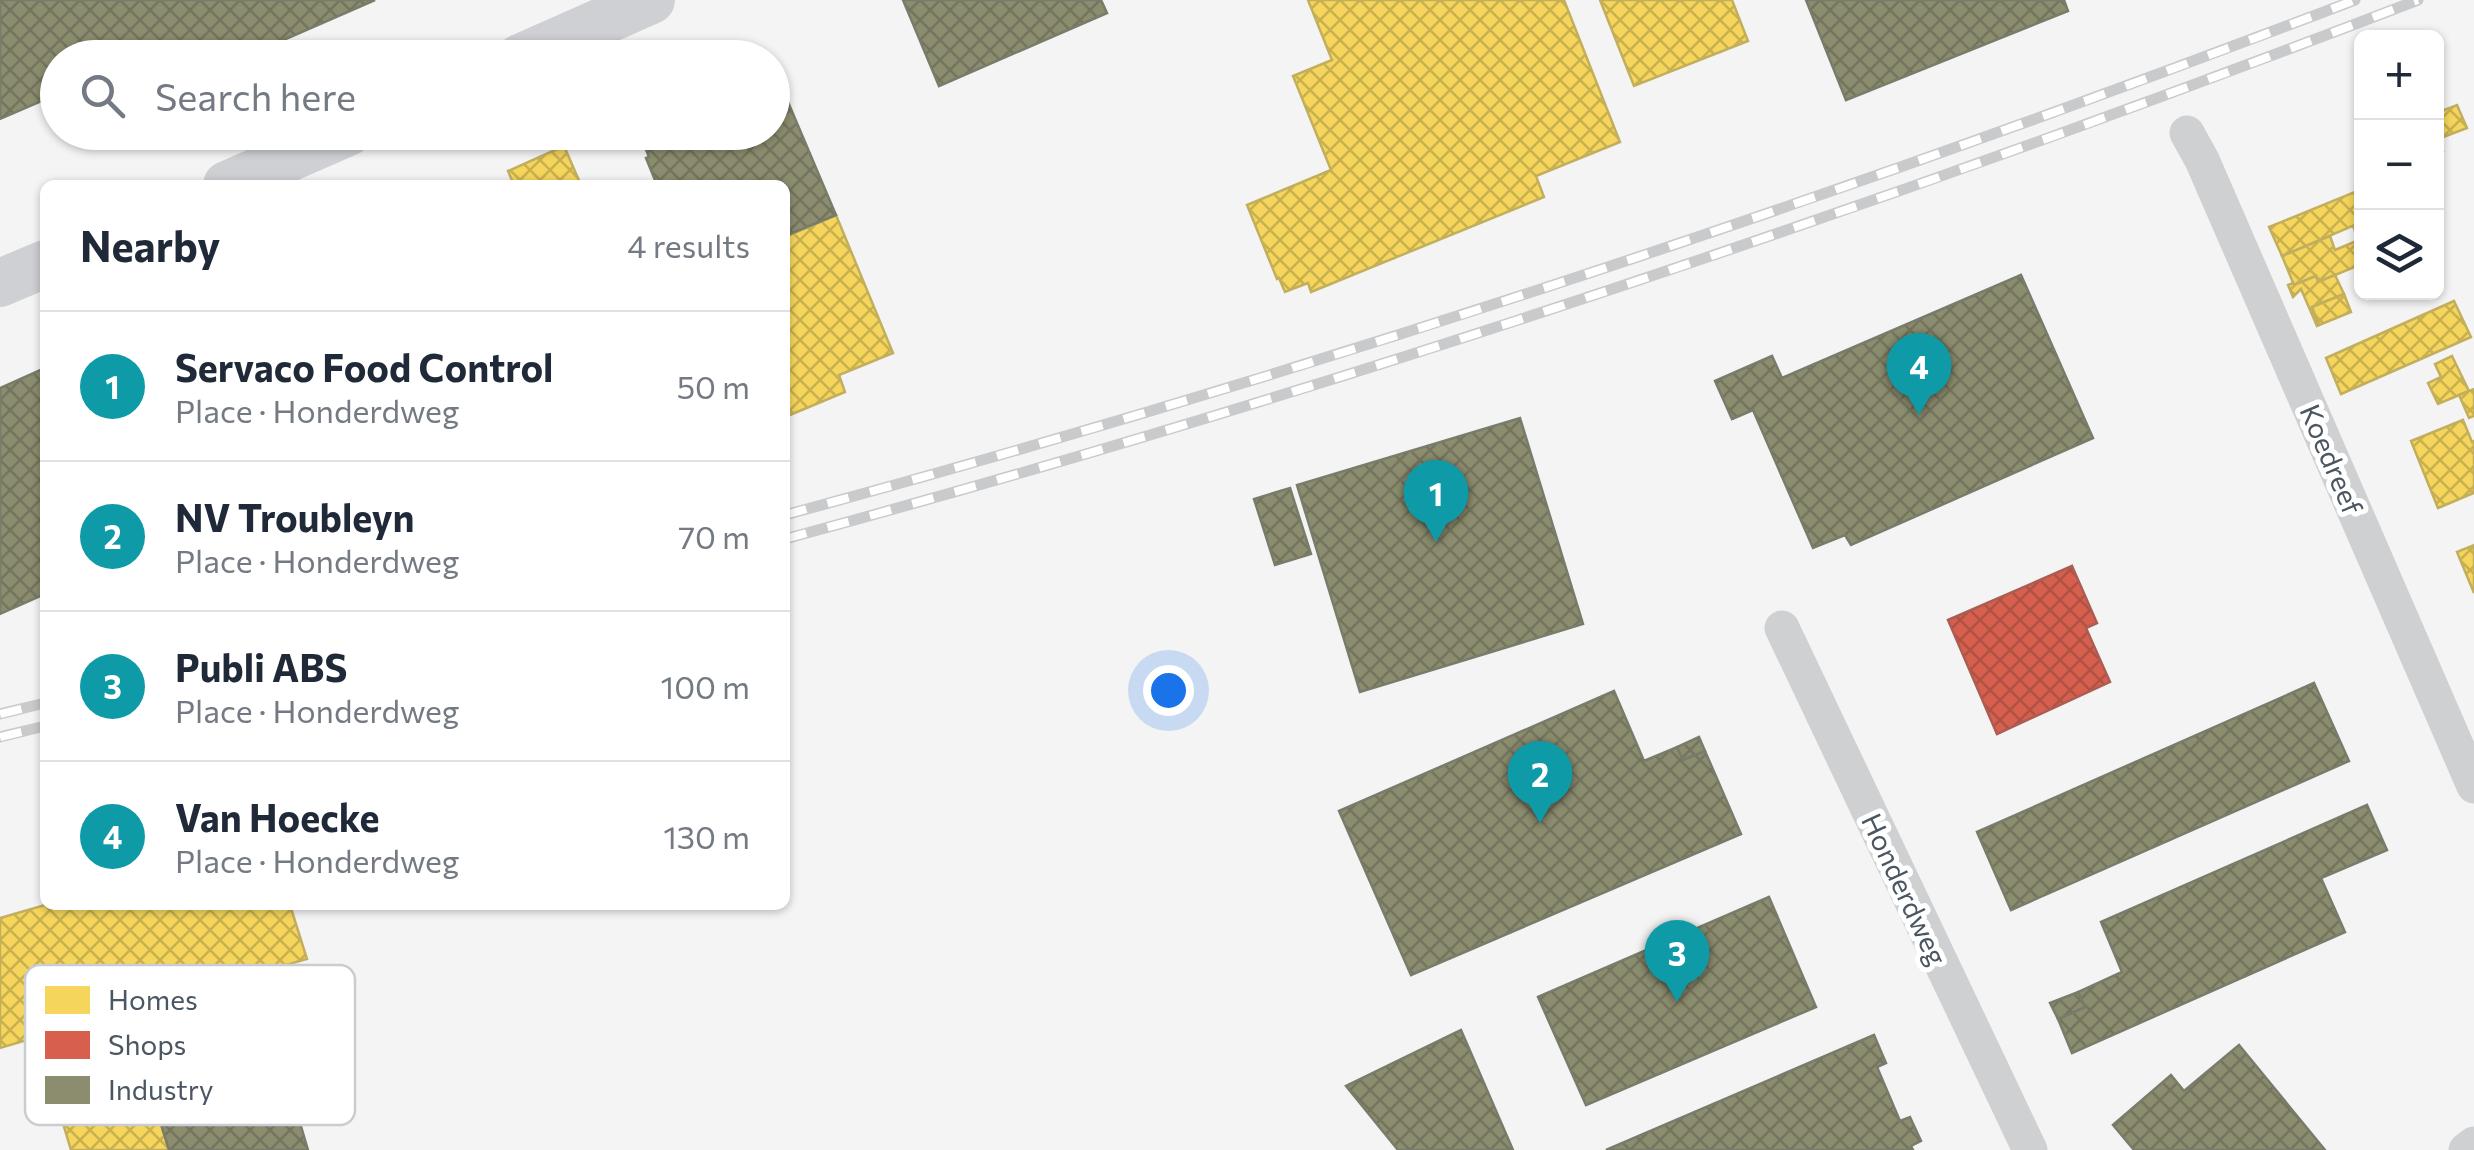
<!DOCTYPE html>
<meta charset="utf-8">
<style>
body{margin:0;font-family:Commissioner,sans-serif;background:#f2f2f3;color:#1f2937}
.controls{position:absolute;right:30px;top:30px;display:grid;overflow:hidden;border-radius:15px;box-shadow:0 2px 8px #0004}
.controls button{width:90px;height:90px;display:grid;place-items:center;padding:0;border:0;border-bottom:2px solid #e0e1e3;background:#fff;color:#1f2937;font:50px sans-serif}
.you{position:absolute;left:1168px;top:690px;width:35px;height:35px;margin:-25px;border:8px solid #fff;border-radius:50%;background:#1a73e8;box-shadow:0 0 0 15px #1a73e833}
.badge{display:grid;place-items:center;width:65px;height:65px;border-radius:50%;background:#0f766e;color:#fff;font-size:32px;font-weight:700}
.pin{position:absolute;translate:-50% -82px;filter:drop-shadow(0 2px 5px #0008)}
.pin::after{content:'';position:absolute;top:52px;width:35px;height:30px;background:inherit;clip-path:polygon(0 0,100% 0,50% 100%)}
.list{margin:0;padding:0;list-style:none}
h2{display:flex;justify-content:space-between;align-items:center;height:130px;margin:0;padding:0 40px;font-size:42px}
h2 small{font-size:32px;font-weight:400;color:#747a83}
.list li{display:grid;grid-template-columns:65px 1fr auto;gap:30px;align-items:center;box-sizing:border-box;height:150px;padding:0 40px;border-top:2px solid #e0e1e3}
.list b{display:block;font-size:38px;white-space:nowrap}
.list p{margin:0;font-size:32px;white-space:nowrap;color:#747a83}
.list em{font-size:32px;font-style:normal;color:#747a83}
.icon{flex:none;width:55px;height:55px;fill:none;stroke:currentColor;stroke-width:2;stroke-linecap:round;stroke-linejoin:round}
.map{position:relative;flex:none;width:2474px;height:1150px;overflow:hidden}
.search{position:absolute;background:#fff;box-shadow:0 2px 8px #0004;left:40px;top:40px;width:750px;height:110px;display:flex;align-items:center;gap:25px;box-sizing:border-box;padding:0 35px;border-radius:55px;color:#747a83;font-size:38px}
.panel{position:absolute;background:#fff;box-shadow:0 2px 8px #0004;left:40px;top:180px;width:750px;height:730px;border-radius:15px}
.map>svg:first-child{display:block}
.homes{fill:url(#homes-cross-hatch);stroke:#c2af5e;stroke-width:2.5}
.shops{fill:url(#shops-cross-hatch);stroke:#ac5d53;stroke-width:2.5}
.industry{fill:url(#industry-cross-hatch);stroke:#787c6a;stroke-width:2.5}
.lines{fill:none;stroke-linecap:round;stroke-linejoin:round}
.street{stroke:#ced0d2;stroke-width:35}
.secondary{stroke:#ced0d4;stroke-width:48}
.rail-casing{stroke:#c9cacc;stroke-width:11}
.rail{stroke:#fff;stroke-width:8;stroke-dasharray:22;stroke-linecap:butt}
.labels{text-anchor:middle;dominant-baseline:central;stroke-width:10;stroke-linejoin:round;paint-order:stroke}
.street-label{font-size:28px;fill:#4a5661;stroke:#fff}
.key{fill:#fff;stroke:#c9ccd0;stroke-width:2.5}
.key-label{font-size:28px;fill:#4a5661}
</style>
<div class="map">
<svg width="2474" height="1150" viewBox="0 0 2474 1150">
<defs>
<pattern id="homes-cross-hatch" width="8" height="8" patternUnits="userSpaceOnUse" patternTransform="scale(2.5)"><rect width="8" height="8" fill="#f6d55c"/><path d="M0 0l8 8M0 8l8-8" fill="none" stroke="#c9b04f"/></pattern>
<pattern id="shops-cross-hatch" width="8" height="8" patternUnits="userSpaceOnUse" patternTransform="scale(2.5)"><rect width="8" height="8" fill="#d6604d"/><path d="M0 0l8 8M0 8l8-8" fill="none" stroke="#b05243"/></pattern>
<pattern id="industry-cross-hatch" width="8" height="8" patternUnits="userSpaceOnUse" patternTransform="scale(2.5)"><rect width="8" height="8" fill="#8c8c6e"/><path d="M0 0l8 8M0 8l8-8" fill="none" stroke="#74755e"/></pattern>
</defs>
<rect width="100%" height="100%" fill="#f4f4f4"/>
<!-- homes -->
<g class="homes">
<path d="M1308 0H1564L1620 142 1536 176 1544 197 1311 292 1308 283 1285 292 1279 278 1277 279 1247 205 1331 170 1293 76 1332 60Z"/>
<path d="M1600 0H1732L1748 41 1634 86Z"/>
<path d="M2457 105 2467 128 2438 139 2443 151 2436 154V113Z"/>
<path d="M564 146 581 185H514L508 171Z"/>
<path d="M2362 189V222L2282 256 2269 227Z"/>
<path d="M836 215 893 353 839 375 845 392 785 417V237Z"/>
<path d="M2362 222V264L2318 282 2316 276 2294 285 2282 256 2330 236 2335 250 2359 240 2353 226Z"/>
<path d="M2335 275 2344 294 2312 307 2319 325 2317 326 2301 289 2293 297 2288 285 2293 283 2294 285 2316 276 2318 282Z"/>
<path d="M2344 294 2351 312 2319 325 2312 307Z"/>
<path d="M2454 301 2471 337 2341 394 2326 358Z"/>
<path d="M2452 356 2469 391 2438 404 2428 383 2441 377 2435 364Z"/>
<path d="M2474 389V416L2469 418 2459 395Z"/>
<path d="M2463 420 2472 442 2474 441V493L2438 508 2411 441Z"/>
<path d="M2474 545V593L2457 552Z"/>
<path d="M45 905H290L307 959 126 1011 169 1150H71L37 1037 0 1048V918Z"/>
</g>
<!-- shops -->
<path class="shops" d="M2072 566 2097 623 2086 628 2110 682 1997 734 1948 620Z"/>
<!-- industry -->
<g class="industry">
<path d="M0 0H375L242 58H58V94L0 119Z"/>
<path d="M903 0H1101L1107 13 939 86Z"/>
<path d="M1806 0H2064L2068 11 1846 100Z"/>
<path d="M788 102 836 215 785 236V185H657L646 158 649 157 639 132H772V108Z"/>
<path d="M2021 275 2093 438 1851 545 1845 535 1813 548 1753 410 1732 419 1715 381 1772 356 1782 378Z"/>
<path d="M45 368V594L0 614V388Z"/>
<path d="M1520 418 1583 624 1360 692 1297 485Z"/>
<path d="M1290 488 1311 554 1275 565 1254 499Z"/>
<path d="M2314 683 2349 761 2011 910 1977 832Z"/>
<path d="M1614 691 1644 761 1677 747 1683 760 1705 751 1741 834 1411 975 1339 811Z"/>
<path d="M1699 737 1705 751 1683 760 1677 747Z"/>
<path d="M2367 805 2387 850 2321 878 2345 932 2072 1053 2058 1019 2085 1007 2078 992 2122 972 2101 922Z"/>
<path d="M1769 897 1816 1007 1586 1105 1538 997Z"/>
<path d="M256 974 308 1150H169L126 1011Z"/>
<path d="M2078 992 2085 1007 2058 1019 2050 1003Z"/>
<path d="M1461 1030 1513 1150H1398L1346 1086Z"/>
<path d="M1874 1035 1886 1063 1877 1067 1900 1121 1910 1117 1921 1141 1911 1146 1913 1150H1606Z"/>
<path d="M2239 1045 2325 1150H2134L2113 1125 2171 1075 2184 1091Z"/>
</g>
<g class="lines">
<!-- street -->
<g class="street">
<path d="M2187 133 2202 160 2474 786"/>
<path d="M1782 628 2030 1150"/>
<path d="M2466 1150 2474 1144"/>
</g>
<!-- secondary -->
<g class="secondary">
<path d="M520 58 651 0"/>
<path d="M227 185 348 132"/>
<path d="M0 283 45 264"/>
</g>
<defs>
<g id="rail">
<path d="M785 515C1317 371 1840 197 2355 0"/>
<path d="M785 539C1339 389 1882 206 2418 0"/>
<path d="M0 714 45 703"/>
<path d="M0 737 45 726"/>
</g>
</defs>
<!-- rail casing -->
<use href="#rail" class="rail-casing"/>
<!-- rail -->
<use href="#rail" class="rail"/>
</g>
<g class="labels">
<!-- street labels -->
<g class="street-label">
<text transform="translate(2332 459) rotate(67)">Koedreef</text>
<text transform="translate(1905 889) rotate(65)">Honderdweg</text>
</g>
</g>
<!-- legend -->
<rect x="25" y="965" width="330" height="160" rx="15" class="key"/>
<rect x="45" y="986" width="45" height="28" fill="#f6d55c"/>
<rect x="45" y="1031" width="45" height="28" fill="#d6604d"/>
<rect x="45" y="1076" width="45" height="28" fill="#8c8c6e"/>
<g class="key-label">
<text x="108" y="1010">Homes</text>
<text x="108" y="1055">Shops</text>
<text x="108" y="1100">Industry</text>
</g>
</svg>
<div class="controls">
<button>+</button>
<button>−</button>
<button><svg class="icon" aria-label="layers" viewBox="0 0 24 24"><path d="M12 4l9 5-9 5-9-5zM3 14l9 5 9-5"/></svg></button>
</div>
<div class="you"></div>
<div class="pin badge" style="left:1436px;top:542px;background:#0f9aa8">1</div>
<div class="pin badge" style="left:1540px;top:823px;background:#0f9aa8">2</div>
<div class="pin badge" style="left:1677px;top:1002px;background:#0f9aa8">3</div>
<div class="pin badge" style="left:1919px;top:415px;background:#0f9aa8">4</div>
<div class="search"><svg class="icon" aria-label="search" viewBox="0 0 24 24"><circle cx="10" cy="10" r="6"/><path d="M15 15l6 6"/></svg>Search here</div>
<section class="panel">
<h2>Nearby<small>4 results</small></h2>
<ul class="list">
<li><span class="badge" style="background:#0f9aa8">1</span><div><b>Servaco Food Control</b><p>Place · Honderdweg</p></div><em>50 m</em></li>
<li><span class="badge" style="background:#0f9aa8">2</span><div><b>NV Troubleyn</b><p>Place · Honderdweg</p></div><em>70 m</em></li>
<li><span class="badge" style="background:#0f9aa8">3</span><div><b>Publi ABS</b><p>Place · Honderdweg</p></div><em>100 m</em></li>
<li><span class="badge" style="background:#0f9aa8">4</span><div><b>Van Hoecke</b><p>Place · Honderdweg</p></div><em>130 m</em></li>
</ul>
</section>
</div>
